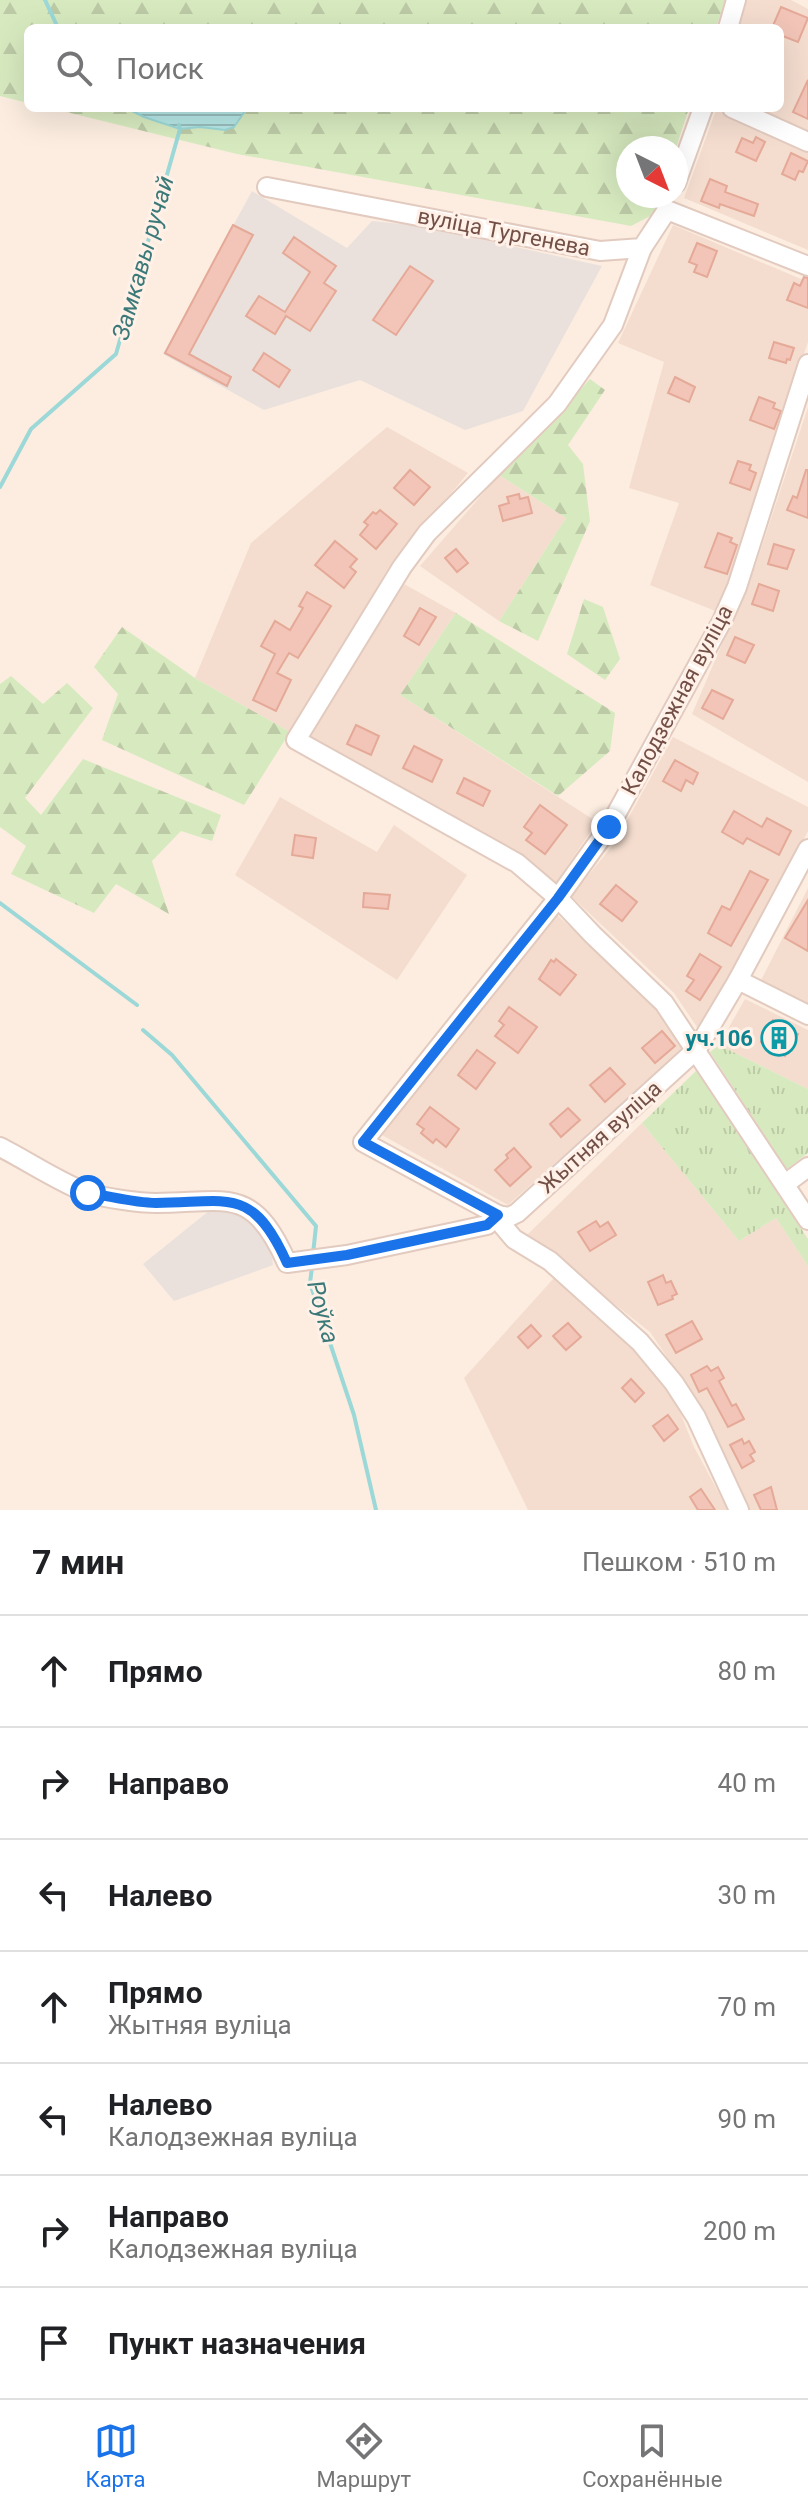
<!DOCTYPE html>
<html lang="ru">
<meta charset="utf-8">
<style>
body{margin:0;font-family:Roboto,sans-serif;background:#f2f2f2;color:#202124}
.compass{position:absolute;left:616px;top:136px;width:72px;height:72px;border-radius:50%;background:#fff;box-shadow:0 8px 32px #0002;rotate:138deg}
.stop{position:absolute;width:24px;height:24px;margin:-18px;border:6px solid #1a73e8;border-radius:50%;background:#fff}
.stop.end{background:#1a73e8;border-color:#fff;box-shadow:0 2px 8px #0008}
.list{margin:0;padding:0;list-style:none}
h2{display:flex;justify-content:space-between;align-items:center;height:104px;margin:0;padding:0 32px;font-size:34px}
h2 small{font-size:26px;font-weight:400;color:#757577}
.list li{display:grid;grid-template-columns:52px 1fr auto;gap:24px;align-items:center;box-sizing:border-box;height:112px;padding:0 32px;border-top:2px solid #e0e0e0}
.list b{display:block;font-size:30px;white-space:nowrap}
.list p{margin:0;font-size:26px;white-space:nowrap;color:#757577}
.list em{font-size:26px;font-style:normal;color:#757577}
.icon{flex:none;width:44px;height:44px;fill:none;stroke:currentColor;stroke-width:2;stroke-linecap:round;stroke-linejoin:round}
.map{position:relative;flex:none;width:808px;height:1510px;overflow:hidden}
.search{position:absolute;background:#fff;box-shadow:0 8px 32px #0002;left:24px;right:24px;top:24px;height:88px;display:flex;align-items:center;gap:20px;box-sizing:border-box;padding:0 28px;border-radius:12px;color:#757577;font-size:30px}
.sheet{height:888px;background:#fff}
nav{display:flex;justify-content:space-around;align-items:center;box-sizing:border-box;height:112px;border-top:2px solid #e0e0e0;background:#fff;font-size:22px;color:#757577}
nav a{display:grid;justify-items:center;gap:4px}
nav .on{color:#1a73e8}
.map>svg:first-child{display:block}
.residential{fill:#f4ddcf}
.industrial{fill:#ebe1dc}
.grass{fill:url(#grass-tufts)}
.forest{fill:url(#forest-firs)}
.water{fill:url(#water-rules);stroke:#9bd8d7;stroke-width:2}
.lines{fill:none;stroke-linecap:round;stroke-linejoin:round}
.stream{stroke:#9bd8d7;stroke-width:4}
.building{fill:#f2c5b8;stroke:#e5a998;stroke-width:2}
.minor-casing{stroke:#e2cabf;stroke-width:22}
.minor{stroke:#fff;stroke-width:18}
.route{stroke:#1a73e8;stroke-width:10}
.labels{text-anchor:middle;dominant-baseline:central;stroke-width:6;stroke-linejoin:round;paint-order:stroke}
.street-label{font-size:22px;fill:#735047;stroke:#fff1e7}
.culture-label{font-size:22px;font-weight:bold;fill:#0d838f;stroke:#fff1e7;text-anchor:end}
.water-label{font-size:24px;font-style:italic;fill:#3b7979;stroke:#fff1e7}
</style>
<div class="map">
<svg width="808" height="1510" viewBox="0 0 808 1510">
<defs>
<pattern id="grass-tufts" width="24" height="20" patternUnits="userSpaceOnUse" patternTransform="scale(2)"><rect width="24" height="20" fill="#d7eabf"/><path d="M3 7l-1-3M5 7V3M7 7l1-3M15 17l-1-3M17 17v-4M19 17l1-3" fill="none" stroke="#bccaa6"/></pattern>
<pattern id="forest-firs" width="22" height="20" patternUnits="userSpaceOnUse" patternTransform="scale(2)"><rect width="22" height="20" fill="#d7eabf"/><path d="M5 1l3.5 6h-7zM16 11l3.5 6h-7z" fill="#bccaa6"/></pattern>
<pattern id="water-rules" width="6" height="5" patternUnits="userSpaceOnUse" patternTransform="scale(2)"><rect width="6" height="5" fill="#b5e6e5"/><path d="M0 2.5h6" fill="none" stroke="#98bdbb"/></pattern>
</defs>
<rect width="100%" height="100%" fill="#fcede0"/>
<!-- residential -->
<g class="residential">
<path d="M746 0H791L808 9V132L755 108H780V28H738Z"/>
<path d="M716 110 808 150V250L684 198Z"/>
<path d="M673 225 808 282V342L718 612 650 585 679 503 629 488 664 362 618 343Z"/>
<path d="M808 407V782L692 714 755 567Z"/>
<path d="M387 427 468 473 389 567 290 732 195 678 251 543Z"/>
<path d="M499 475 566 518 499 621 420 566Z"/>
<path d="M404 584 456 613 400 695 597 822 556 883 523 856 310 737Z"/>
<path d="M673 737 808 807V831L701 1033 674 993 571 896 614 844Z"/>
<path d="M280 797 377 852 394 825 467 875 397 980 235 875Z"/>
<path d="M808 888V1009L758 986Z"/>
<path d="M556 914 658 1006 685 1048 508 1205 382 1135Z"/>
<path d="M745 999 808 1030V1089L719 1045Z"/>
<path d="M642 1123 739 1241 776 1218 808 1266V1510H748L706 1414 650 1332 527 1235Z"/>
<path d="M554 1278 627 1342 674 1397 694 1447 728 1510H528L464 1378Z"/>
</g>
<!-- industrial -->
<g class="industrial">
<path d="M252 191 347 248 372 221 420 226 602 266 523 411 465 430 360 380 264 410 163 354Z"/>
<path d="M210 1210 242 1215 271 1245 273 1265 174 1301 143 1264Z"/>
</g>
<!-- grass -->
<g class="grass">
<path d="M719 1045 808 1089V1153L787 1169 710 1052Z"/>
<path d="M697 1070 808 1239V1266L776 1218 739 1241 642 1123Z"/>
</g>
<!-- forest -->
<g class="forest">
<path d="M0 0H725L716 28H28V103L0 96Z"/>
<path d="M50 108H689L676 148H628V196H660L654 214 631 226 237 154Z"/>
<path d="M590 379 605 390 568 445 583 464 590 521 538 641 499 621 566 518 499 475Z"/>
<path d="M584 599 603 607 620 659 605 680 567 654Z"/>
<path d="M456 613 615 713 610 751 558 796 400 695Z"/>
<path d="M122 627 195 678 290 732 244 805 102 740 118 694 94 667Z"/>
<path d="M11 676 43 704 67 683 93 708 25 798 41 815 83 759 221 815 212 841 181 831 152 861 169 914 116 884 94 913 11 874 26 846 0 827V684Z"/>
</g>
<!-- water -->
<path class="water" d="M126 108H245V111L234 127 225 130 200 127 180 129 144 117Z"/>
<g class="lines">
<!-- stream -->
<g class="stream">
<path d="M45 0 58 28"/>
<path d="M0 487 31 429 116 354 180 129 179 125"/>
<path d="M0 903 137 1005"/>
<path d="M143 1030 172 1055 316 1226 313 1254"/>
<path d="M312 1267 310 1283 354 1415 376 1510"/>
</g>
</g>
<!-- building -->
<g class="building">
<path d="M781 7 808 18 798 42 780 35V28H772Z"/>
<path d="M808 80V119L793 112Z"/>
<path d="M756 137 765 142 756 161 736 152 742 138 753 143Z"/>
<path d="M791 153 808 161 803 172 799 171 795 180 782 174Z"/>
<path d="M710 179 727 186 725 192 758 204 754 216 720 204 719 208 701 201Z"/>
<path d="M233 225 253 235 189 354 231 377 227 386 165 353Z"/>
<path d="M294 237 336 266 324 283 336 291 310 331 286 316 275 334 246 316 259 296 285 312 310 272 283 253Z"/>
<path d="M697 243 717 251 707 277 694 272 697 265 689 262Z"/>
<path d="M410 266 433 281 396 335 373 320Z"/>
<path d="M804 277 808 278V308L787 300 794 283 800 286Z"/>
<path d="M774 342 794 348 790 360 787 359 786 363 769 358Z"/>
<path d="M264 353 290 370 279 387 253 370Z"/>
<path d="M675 377 695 387 689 402 668 393Z"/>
<path d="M759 397 775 403 773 408 781 411 774 429 750 420Z"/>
<path d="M738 461 751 465 749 470 756 473 750 490 730 483Z"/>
<path d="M410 470 430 487 414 505 394 488Z"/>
<path d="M806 470H808V518L787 510 793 496 797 498Z"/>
<path d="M519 494 520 499 528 497 532 513 503 521 499 506 509 503 507 497Z"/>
<path d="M380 510 397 524 376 549 360 535 368 525 364 522 373 512 376 514Z"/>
<path d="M718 533 732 538 730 542 737 545 727 574 705 567Z"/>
<path d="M335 541 357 559 350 567 356 572 344 588 315 565Z"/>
<path d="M774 544 794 550 787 569 768 564Z"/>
<path d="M456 549 468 563 457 572 445 558Z"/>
<path d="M759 584 779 591 773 611 752 604Z"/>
<path d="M307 592 331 606 298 658 289 653 277 673 291 680 276 711 253 700 275 654 261 646 275 621 290 630 303 608 299 606Z"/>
<path d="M420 608 436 617 419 645 404 636Z"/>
<path d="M735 637 754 645 745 663 727 655Z"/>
<path d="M712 690 733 700 723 719 702 708Z"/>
<path d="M356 725 379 736 371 755 347 744Z"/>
<path d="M414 746 442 760 432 782 403 768Z"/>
<path d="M675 760 698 773 693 784 686 780 681 791 663 781Z"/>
<path d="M464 778 490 791 483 806 457 793Z"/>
<path d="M540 805 567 825 545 854 526 840 532 833 524 827Z"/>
<path d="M734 811 762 827 767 818 791 831 779 855 747 838 743 844 722 832Z"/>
<path d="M295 835 316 838 313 858 292 855Z"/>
<path d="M750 871 768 880 731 946 708 933 722 906 730 910Z"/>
<path d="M616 885 637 902 622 921 600 904Z"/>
<path d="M364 893 390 895 388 909 363 907Z"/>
<path d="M808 900V951L785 938Z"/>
<path d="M700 954 721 967 700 1000 686 991 694 980 687 976Z"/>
<path d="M556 959 576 975 560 995 539 979 551 960 554 962Z"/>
<path d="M509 1007 537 1027 518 1053 495 1036 504 1025 499 1021Z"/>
<path d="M773 1020 798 1034 785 1056 761 1042Z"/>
<path d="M662 1031 675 1046 655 1063 642 1048Z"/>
<path d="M477 1050 495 1063 476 1089 458 1075Z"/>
<path d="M610 1068 625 1084 605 1102 590 1085Z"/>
<path d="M430 1107 459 1129 446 1147 436 1139 433 1143 421 1133 424 1129 417 1124Z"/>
<path d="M568 1108 580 1120 561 1137 550 1124Z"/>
<path d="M514 1148 531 1167 510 1186 495 1170 508 1158 506 1155Z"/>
<path d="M596 1221 600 1227 608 1222 616 1235 590 1251 578 1232Z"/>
<path d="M663 1275 666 1283 671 1281 677 1294 672 1296 673 1299 658 1305 648 1282Z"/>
<path d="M692 1321 702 1339 676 1353 666 1335Z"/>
<path d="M568 1323 581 1337 566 1350 553 1336Z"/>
<path d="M531 1325 541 1336 528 1348 518 1337Z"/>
<path d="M707 1366 711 1371 718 1367 724 1378 719 1381 732 1406 736 1404 744 1419 728 1427 707 1388 699 1392 691 1375Z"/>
<path d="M631 1379 644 1393 635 1402 622 1388Z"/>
<path d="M668 1415 678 1429 664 1441 653 1426Z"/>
<path d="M742 1439 744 1444 749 1441 755 1452 750 1455 754 1461 742 1468 730 1445Z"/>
<path d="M771 1487 777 1510H761L754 1495Z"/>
<path d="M701 1489 715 1510H698L690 1497Z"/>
</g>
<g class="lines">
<defs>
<g id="minor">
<path d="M728 28 736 0"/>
<path d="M732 108 808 142"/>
<path d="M676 183 703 108"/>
<path d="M267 187 600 251 642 248 667 210 808 266"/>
<path d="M642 248 613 325 557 404 427 533 402 567 296 740 517 863 558 898 593 935 664 1003 808 1220"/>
<path d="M738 980 808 849"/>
<path d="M0 1147C26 1160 62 1184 88 1193 105 1198 139 1203 156 1203 227 1203 252 1184 287 1263L347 1255 487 1225 498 1215 509 1217 517 1213 697 1049 738 980 808 1015"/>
<path d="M785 1184 808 1167"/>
<path d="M739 1510 696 1417 674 1383 640 1342 550 1261 514 1239 503 1226 498 1215 363 1142 558 898 609 827 722 621 737 587 808 364"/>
</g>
</defs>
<!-- minor casing -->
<use href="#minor" class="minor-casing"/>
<!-- minor -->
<use href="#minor" class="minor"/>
</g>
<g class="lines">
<!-- route -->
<path class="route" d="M88 1193C110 1196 134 1203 156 1203 226 1203 252 1184 287 1263L347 1255 487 1225 498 1215 363 1142 558 898 609 827"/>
</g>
<!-- icons -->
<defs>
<symbol id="building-ring" viewBox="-11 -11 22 22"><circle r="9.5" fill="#fff1e7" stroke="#0f9aa8" stroke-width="1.5"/><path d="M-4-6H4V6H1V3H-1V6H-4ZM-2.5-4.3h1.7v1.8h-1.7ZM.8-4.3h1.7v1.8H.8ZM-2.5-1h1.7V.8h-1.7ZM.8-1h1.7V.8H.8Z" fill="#0f9aa8"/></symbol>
</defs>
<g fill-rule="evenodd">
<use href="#building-ring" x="759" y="1018" width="40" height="40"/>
</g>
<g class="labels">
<!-- street labels -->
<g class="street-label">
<text transform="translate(504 232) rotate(11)">вуліца Тургенева</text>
<text transform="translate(677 700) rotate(-62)">Калодзежная вуліца</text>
<text transform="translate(600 1137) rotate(-42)">Жытняя вуліца</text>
</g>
<!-- culture labels -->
<g class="culture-label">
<text x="753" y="1038">уч.106</text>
</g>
<!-- water labels -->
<g class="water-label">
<text transform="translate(143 258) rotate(-74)">Замкавы ручай</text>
<text transform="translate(323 1312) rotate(75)">Роўка</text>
</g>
</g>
</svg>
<svg class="compass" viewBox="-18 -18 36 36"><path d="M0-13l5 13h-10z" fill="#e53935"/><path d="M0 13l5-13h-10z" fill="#757577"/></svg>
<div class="stop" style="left:88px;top:1193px"></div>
<div class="stop end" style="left:609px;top:827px"></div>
<div class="search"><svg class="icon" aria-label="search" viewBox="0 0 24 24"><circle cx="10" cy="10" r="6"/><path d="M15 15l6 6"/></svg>Поиск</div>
</div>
<section class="sheet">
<h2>7 мин<small>Пешком · 510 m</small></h2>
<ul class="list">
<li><svg class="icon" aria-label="ahead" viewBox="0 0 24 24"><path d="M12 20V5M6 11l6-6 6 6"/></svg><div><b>Прямо</b></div><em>80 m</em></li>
<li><svg class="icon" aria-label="right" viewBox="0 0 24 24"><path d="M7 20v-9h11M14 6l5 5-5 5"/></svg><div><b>Направо</b></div><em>40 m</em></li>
<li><svg class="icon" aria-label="left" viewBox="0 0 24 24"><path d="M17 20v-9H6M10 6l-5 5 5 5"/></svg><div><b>Налево</b></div><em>30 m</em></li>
<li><svg class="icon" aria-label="ahead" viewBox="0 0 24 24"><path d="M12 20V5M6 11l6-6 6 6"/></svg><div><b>Прямо</b><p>Жытняя вуліца</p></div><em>70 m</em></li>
<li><svg class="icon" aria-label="left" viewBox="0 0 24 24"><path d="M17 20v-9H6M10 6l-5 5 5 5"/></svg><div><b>Налево</b><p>Калодзежная вуліца</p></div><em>90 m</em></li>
<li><svg class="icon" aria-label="right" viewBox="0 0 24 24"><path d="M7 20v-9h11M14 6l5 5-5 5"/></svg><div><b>Направо</b><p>Калодзежная вуліца</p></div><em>200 m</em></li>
<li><svg class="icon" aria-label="arrive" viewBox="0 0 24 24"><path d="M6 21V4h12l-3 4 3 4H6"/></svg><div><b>Пункт назначения</b></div></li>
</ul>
</section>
<nav>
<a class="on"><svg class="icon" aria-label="map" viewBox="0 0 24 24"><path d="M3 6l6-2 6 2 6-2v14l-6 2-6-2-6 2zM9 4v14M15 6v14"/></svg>Карта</a>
<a><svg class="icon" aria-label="directions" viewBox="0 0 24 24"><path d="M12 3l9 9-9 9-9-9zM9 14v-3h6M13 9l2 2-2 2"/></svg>Маршрут</a>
<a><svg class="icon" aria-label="saved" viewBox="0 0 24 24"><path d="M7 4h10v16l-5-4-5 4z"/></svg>Сохранённые</a>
</nav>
